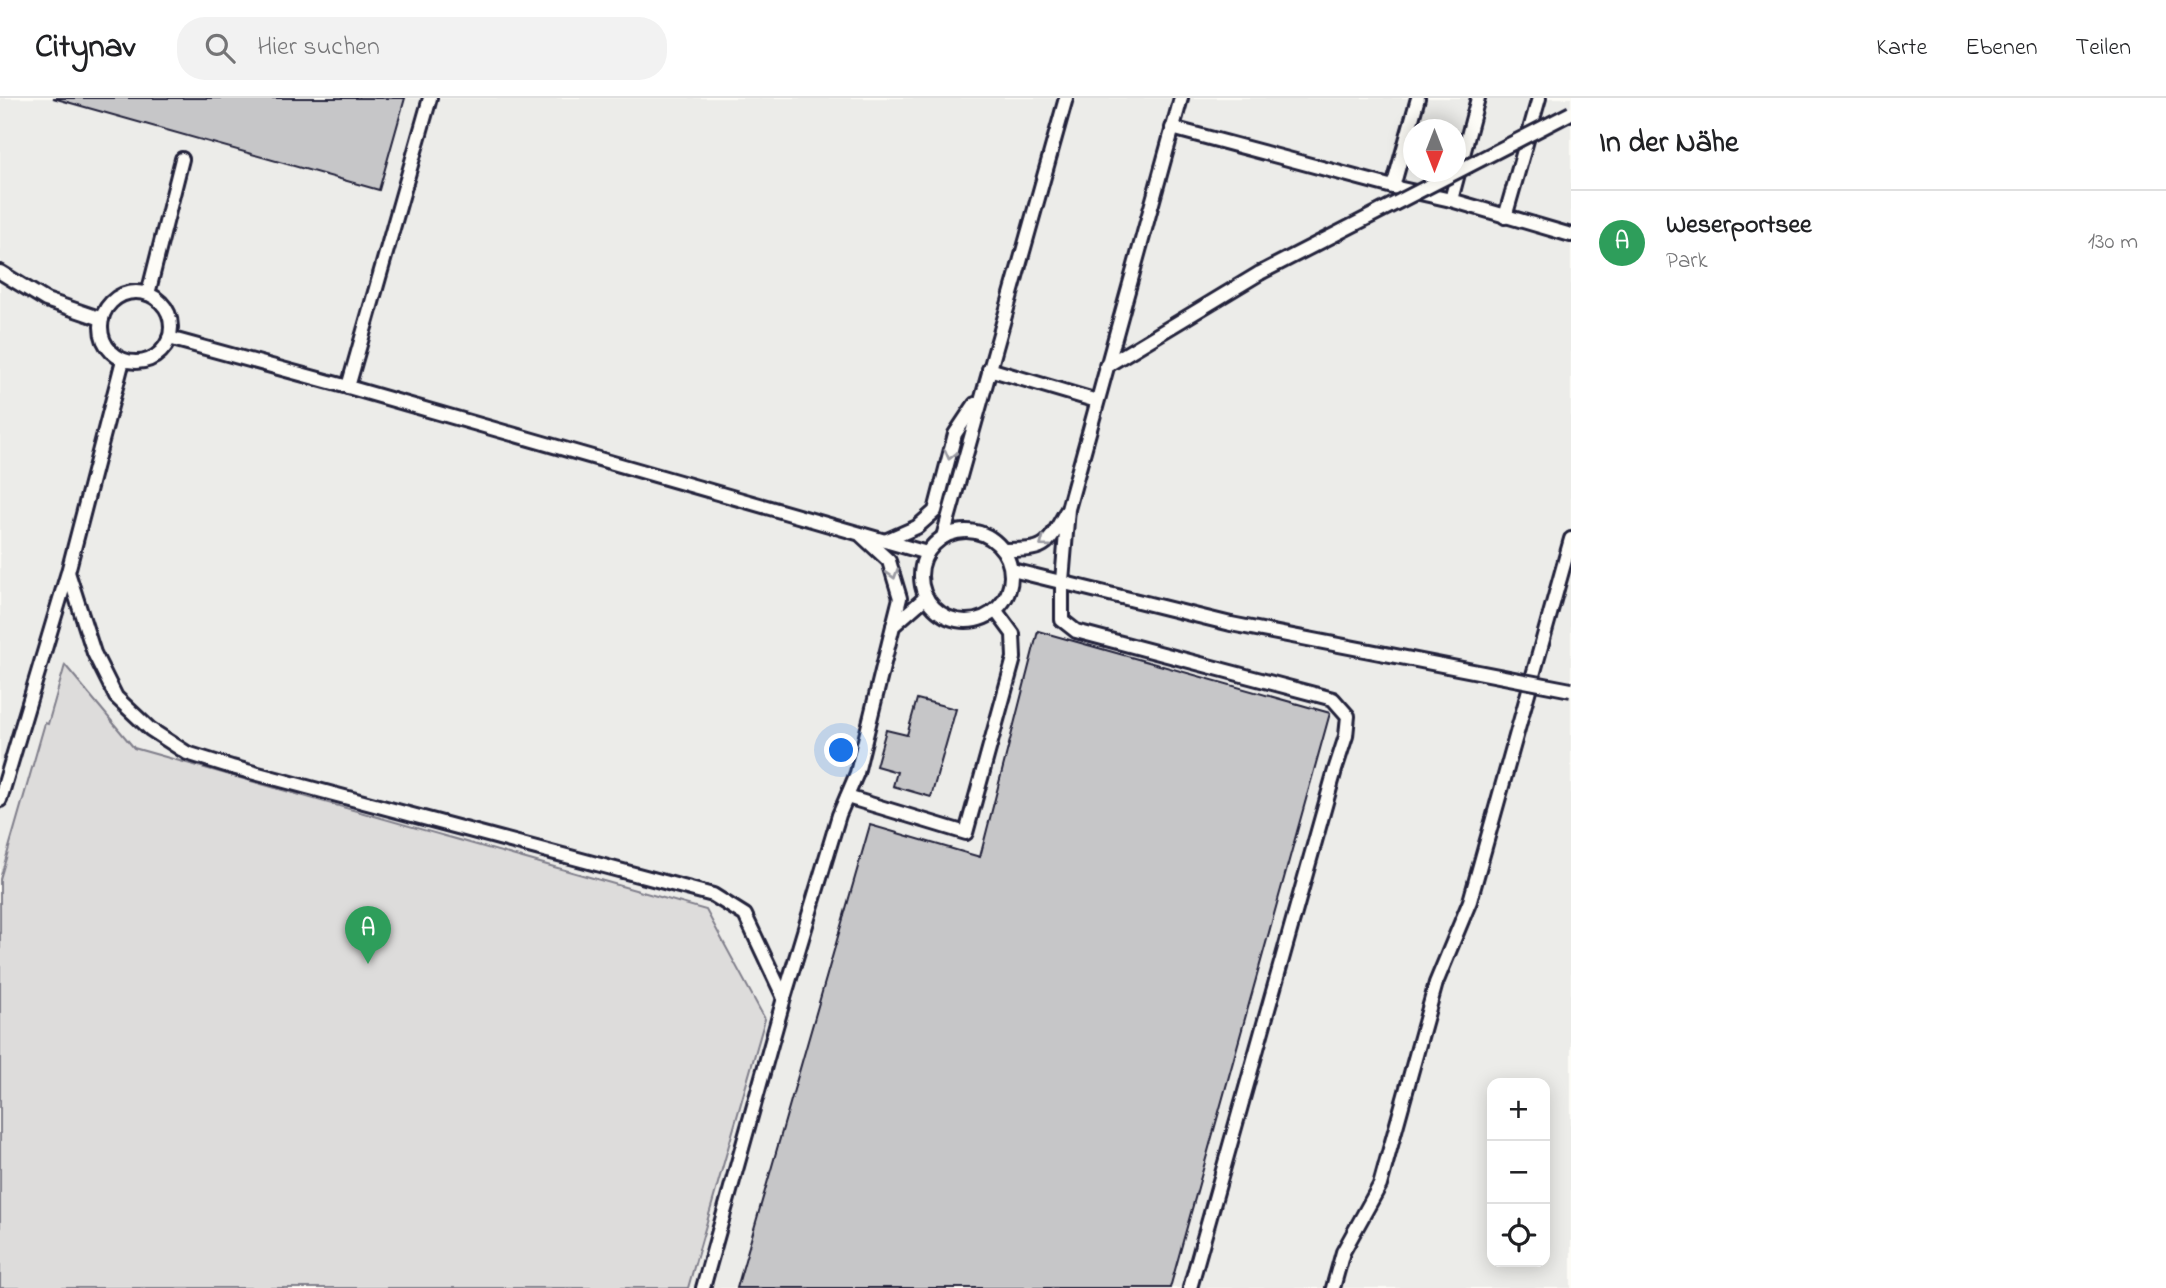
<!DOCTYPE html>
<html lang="de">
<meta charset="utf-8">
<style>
body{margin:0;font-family:"Indie Flower",sans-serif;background:#f2f2f2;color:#202124}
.controls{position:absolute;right:21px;bottom:21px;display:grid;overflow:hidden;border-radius:14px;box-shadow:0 4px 18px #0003}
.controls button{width:63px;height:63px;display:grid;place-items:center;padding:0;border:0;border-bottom:2px solid #e0e0e0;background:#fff;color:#202124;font:35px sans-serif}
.compass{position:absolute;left:1403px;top:21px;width:63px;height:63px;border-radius:50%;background:#fff;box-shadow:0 4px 18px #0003;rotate:180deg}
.you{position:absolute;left:842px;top:653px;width:24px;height:24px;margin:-18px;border:5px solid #fff;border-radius:50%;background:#1a73e8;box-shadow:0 0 0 10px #1a73e833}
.badge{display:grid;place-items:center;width:46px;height:46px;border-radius:50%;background:#22223b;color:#fff;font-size:23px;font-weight:700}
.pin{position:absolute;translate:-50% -58px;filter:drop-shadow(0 2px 4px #0008)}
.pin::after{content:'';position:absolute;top:37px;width:24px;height:21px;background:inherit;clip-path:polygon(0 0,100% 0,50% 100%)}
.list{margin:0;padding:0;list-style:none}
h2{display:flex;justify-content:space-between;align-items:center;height:91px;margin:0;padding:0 28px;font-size:30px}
h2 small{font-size:23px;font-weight:400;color:#757577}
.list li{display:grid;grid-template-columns:46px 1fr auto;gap:21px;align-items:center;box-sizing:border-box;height:105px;padding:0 28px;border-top:2px solid #e0e0e0}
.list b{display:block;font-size:26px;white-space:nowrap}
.list p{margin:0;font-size:23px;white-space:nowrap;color:#757577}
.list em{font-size:23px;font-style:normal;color:#757577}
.icon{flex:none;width:38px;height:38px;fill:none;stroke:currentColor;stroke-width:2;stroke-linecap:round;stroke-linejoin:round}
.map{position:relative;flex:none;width:1571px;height:1190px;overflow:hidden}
header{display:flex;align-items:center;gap:42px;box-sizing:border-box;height:98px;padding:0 35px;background:#fff;border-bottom:2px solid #e0e0e0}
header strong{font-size:33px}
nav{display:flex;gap:38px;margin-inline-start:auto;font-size:24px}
.search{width:490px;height:63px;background:#f2f2f2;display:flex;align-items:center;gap:18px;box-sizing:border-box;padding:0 24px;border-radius:28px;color:#757577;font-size:26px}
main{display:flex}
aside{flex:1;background:#fff}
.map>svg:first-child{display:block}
.built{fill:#ecece9;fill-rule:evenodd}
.green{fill:#dddcdb;stroke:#807f8b;stroke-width:2}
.building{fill:#c6c6c8;stroke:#22223b;stroke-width:2}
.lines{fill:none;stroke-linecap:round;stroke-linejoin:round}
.service-casing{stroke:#22223b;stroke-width:18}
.service{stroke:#fdfcf7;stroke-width:12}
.service-bridge-casing{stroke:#22223b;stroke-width:18;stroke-linecap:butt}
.service-bridge{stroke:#fdfcf7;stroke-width:12}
.oneway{stroke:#9a9aa2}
</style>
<header>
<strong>Citynav</strong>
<div class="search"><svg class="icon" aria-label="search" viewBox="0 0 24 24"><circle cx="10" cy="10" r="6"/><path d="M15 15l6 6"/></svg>Hier suchen</div>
<nav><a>Karte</a><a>Ebenen</a><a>Teilen</a></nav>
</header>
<main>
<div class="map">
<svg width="1571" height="1190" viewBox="0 0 1571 1190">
<rect width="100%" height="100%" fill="#fdfcf7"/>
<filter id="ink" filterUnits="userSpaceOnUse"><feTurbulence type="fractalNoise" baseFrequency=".0143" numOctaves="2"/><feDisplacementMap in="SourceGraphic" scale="14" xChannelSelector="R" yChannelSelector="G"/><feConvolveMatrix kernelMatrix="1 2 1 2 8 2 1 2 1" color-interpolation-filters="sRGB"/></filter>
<g filter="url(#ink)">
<!-- built -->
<path class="built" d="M0 0H1571V1190H688L764 921 45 626 0 781ZM1414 32H1456V74H1414ZM1492 985H1545V1164H1492Z"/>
<!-- green -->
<path class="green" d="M65 567 134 650 706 812 765 921 688 1190H0V781L45 625 48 626Z"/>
<!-- building -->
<g class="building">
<path d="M53 0H405L379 92Z"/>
<path d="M1038 533 1330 615 1170 1190H737L870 727 980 759Z"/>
<path d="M917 601 956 611 931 699 893 688 897 674 876 668 886 632 907 637Z"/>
</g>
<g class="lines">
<defs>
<g id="service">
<path d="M1181 0 1068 411 1062 483V522L1076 533 1333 601 1348 618 1346 638 1335 672 1190 1190"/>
<path d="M1172 30 1393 89 1451 102 1571 137"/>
<path d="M1393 89 1418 0"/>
<path d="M1451 102 1478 0"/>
<path d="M1505 119 1539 0"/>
<path d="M0 174 46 202 102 221"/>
<circle cx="136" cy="229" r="35"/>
<path d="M148 196 182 61"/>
<path d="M169 240 348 289 927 455"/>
<path d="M1106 268 1260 175"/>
<path d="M989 271 1097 303"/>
<path d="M348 289 430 0"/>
<circle cx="966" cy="478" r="45"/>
<path d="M862 438 889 463 900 500 893 528"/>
<path d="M943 439 1066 0"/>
<path d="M885 443 917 429 935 413 955 336 975 306"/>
<path d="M1004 452C1046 452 1046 450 1066 414"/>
<path d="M1012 472 1231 526"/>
<path d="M68 474 94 555 116 599 150 631 187 655 232 669 713 797 745 817 784 900"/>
<path d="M847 699 966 735 1014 560 1013 536 996 513"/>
<path d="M0 702 68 474 123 262"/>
<path d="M703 1190 784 900 839 717 857 675 893 528 926 499"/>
<path d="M1333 1190 1343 1154 1380 1087 1436 885 1470 803 1571 441"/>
</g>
</defs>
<!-- service casing -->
<use href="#service" class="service-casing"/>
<!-- service -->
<use href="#service" class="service"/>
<defs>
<g id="service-bridge">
<path d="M1260 175 1571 15"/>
<path d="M1231 526 1571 592"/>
</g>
</defs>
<!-- service-bridge casing -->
<use href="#service-bridge" class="service-bridge-casing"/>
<!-- service-bridge -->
<use href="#service-bridge" class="service-bridge"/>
</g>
<!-- one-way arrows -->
<defs><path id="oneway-chevron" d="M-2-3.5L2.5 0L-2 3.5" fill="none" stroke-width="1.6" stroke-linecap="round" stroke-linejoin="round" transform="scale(1.75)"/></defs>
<g class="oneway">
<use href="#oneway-chevron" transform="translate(950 357) rotate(104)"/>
<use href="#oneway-chevron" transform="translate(1044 445) rotate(143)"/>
<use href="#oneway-chevron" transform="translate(893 476) rotate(73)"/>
</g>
</g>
</svg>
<div class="controls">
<button>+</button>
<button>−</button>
<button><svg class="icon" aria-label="locate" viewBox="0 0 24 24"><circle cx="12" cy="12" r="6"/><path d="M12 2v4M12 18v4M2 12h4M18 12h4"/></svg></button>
</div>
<svg class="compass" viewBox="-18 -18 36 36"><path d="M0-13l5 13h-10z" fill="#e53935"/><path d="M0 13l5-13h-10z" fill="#757577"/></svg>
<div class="you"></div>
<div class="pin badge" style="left:368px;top:866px;background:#2e9e5b">A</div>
</div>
<aside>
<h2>In der Nähe<small></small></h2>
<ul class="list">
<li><span class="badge" style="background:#2e9e5b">A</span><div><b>Weserportsee</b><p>Park</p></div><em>130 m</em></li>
</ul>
</aside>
</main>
